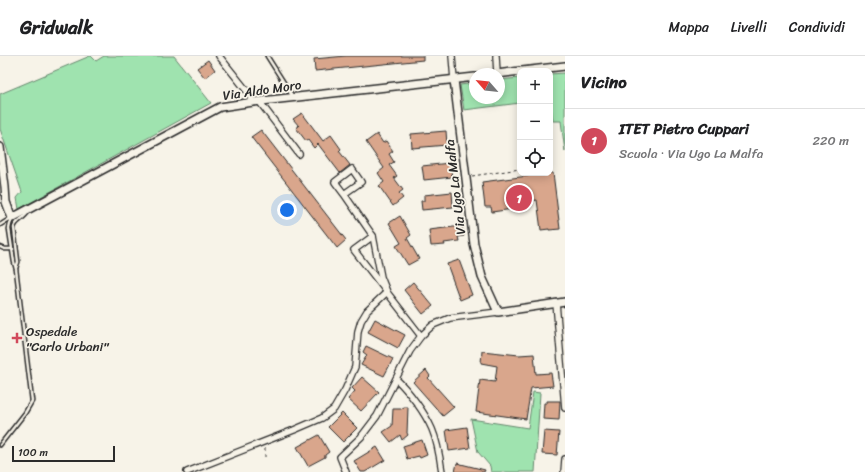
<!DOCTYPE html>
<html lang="it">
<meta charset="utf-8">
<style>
body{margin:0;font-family:Sriracha,sans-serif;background:#f6f6f6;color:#202124}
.controls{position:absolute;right:12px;top:12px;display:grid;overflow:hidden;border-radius:8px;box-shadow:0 2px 10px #0003}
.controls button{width:36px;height:36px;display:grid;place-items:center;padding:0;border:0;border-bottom:1px solid #e0e0e0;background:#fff;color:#202124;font:20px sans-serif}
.compass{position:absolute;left:469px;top:12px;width:36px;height:36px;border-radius:50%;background:#fff;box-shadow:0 2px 10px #0003;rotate:298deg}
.scale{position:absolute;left:12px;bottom:10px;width:103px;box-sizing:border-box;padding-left:4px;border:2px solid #2b2b2b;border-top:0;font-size:11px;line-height:14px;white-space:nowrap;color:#2b2b2b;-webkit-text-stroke:3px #f7f3e8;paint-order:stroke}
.you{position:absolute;left:287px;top:154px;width:14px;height:14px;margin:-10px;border:3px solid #fff;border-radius:50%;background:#1a73e8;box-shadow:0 0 0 6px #1a73e833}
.badge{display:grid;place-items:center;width:26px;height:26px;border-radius:50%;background:#d1495b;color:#fff;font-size:13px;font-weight:700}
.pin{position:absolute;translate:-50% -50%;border:2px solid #fff;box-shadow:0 1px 4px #0006}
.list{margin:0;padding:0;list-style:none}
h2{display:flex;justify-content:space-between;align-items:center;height:52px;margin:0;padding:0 16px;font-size:17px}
h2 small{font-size:13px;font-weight:400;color:#757577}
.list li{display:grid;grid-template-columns:26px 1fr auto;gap:12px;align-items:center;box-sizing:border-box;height:64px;padding:0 16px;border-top:1px solid #e0e0e0}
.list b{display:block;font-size:15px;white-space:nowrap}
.list p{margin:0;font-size:13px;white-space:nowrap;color:#757577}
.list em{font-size:13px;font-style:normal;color:#757577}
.icon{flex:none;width:22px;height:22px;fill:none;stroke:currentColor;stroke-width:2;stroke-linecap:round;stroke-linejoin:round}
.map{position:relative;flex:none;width:565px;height:416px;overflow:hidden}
header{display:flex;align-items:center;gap:24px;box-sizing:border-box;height:56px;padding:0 20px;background:#fff;border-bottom:1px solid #e0e0e0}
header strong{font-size:19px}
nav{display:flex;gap:22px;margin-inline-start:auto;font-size:14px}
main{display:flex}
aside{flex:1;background:#fff}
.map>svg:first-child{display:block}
.green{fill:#9fe3af;stroke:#65876d}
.building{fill:#d9a68c;stroke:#2b2b2b}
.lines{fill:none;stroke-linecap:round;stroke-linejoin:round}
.service-casing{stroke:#2b2b2b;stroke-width:5.5}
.minor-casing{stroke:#2b2b2b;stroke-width:8}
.tertiary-casing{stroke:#2b2b2b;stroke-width:10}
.path{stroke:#2b2b2b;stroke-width:1;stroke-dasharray:3 3;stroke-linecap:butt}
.service{stroke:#f7f3e8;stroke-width:2.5}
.minor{stroke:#f7f3e8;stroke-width:5.5}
.tertiary{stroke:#f7f3e8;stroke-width:7}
.poi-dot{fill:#d1495b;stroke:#f7f3e8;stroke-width:1.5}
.labels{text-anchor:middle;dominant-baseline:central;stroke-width:3.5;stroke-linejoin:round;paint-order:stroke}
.street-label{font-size:13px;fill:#2b2b2b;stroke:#f7f3e8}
.poi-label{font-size:13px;fill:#2b2b2b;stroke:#f7f3e8;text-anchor:start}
</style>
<header>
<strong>Gridwalk</strong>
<nav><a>Mappa</a><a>Livelli</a><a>Condividi</a></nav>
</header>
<main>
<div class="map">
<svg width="565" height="416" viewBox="0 0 565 416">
<rect width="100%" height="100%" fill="#f7f3e8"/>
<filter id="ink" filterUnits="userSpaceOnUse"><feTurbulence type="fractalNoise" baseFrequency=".025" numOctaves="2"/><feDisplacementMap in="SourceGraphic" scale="8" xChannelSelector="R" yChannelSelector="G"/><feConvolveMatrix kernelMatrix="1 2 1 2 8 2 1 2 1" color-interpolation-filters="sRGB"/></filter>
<g filter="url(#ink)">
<!-- green -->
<g class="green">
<path d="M90 0H91L96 5 104 0H174L211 47 19 153 17 142 22 136 0 73V38Z"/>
<path d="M565 17V96L561 65H553L550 43V18Z"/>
<path d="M520 22V47L464 54 460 29 475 27V42H499V24Z"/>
<path d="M533 336 540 337 535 416H491L490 410 478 396 471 363 528 372Z"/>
</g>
<!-- building -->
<g class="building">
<path d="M346 0H423V4L315 15 314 3Z"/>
<path d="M208 4 215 14 205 22 197 12Z"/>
<path d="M302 57 323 85 331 79 341 93 339 95 350 109 340 117 318 88 314 92 308 84 306 85 296 72 299 70 293 63Z"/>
<path d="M261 74 346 184 337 192 251 81Z"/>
<path d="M446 75 447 89 412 92 411 78Z"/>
<path d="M377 78 383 87 386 85 393 95 389 98 394 106 389 109 397 120 394 122 403 134 399 137 403 142 393 150 379 130 384 126 378 117 384 112 366 86Z"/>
<path d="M450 107 452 121 424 124 422 110Z"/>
<path d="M528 117H553L560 173 549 174V173L541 174 537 144 525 146 526 151 492 156 491 151H485L482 126 528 120Z"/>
<path d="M452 136 453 151 422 154 421 145H424V139Z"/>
<path d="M400 160 411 179 407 182 419 203 408 209 396 190 401 187 389 167Z"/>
<path d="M462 170 464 180 458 181 459 185 444 187 445 189 431 190 429 174Z"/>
<path d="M459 204 472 239 460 244 447 208Z"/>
<path d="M413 226 433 250 423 258 404 234Z"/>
<path d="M375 263 405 279 398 292 368 276Z"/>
<path d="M366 290 393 303 384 320 361 309 367 299 363 296Z"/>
<path d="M482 295 519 299 534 298 536 318 551 317 553 330 531 332 526 363 476 356 480 324 495 326 497 310 481 307Z"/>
<path d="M426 314 430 320 428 322 454 351 443 360 413 326Z"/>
<path d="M362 321 379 336 361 355 348 343 355 335 352 332Z"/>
<path d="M547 345H560L559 364 543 363 544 347H547Z"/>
<path d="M404 351H408L407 377 408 379 402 384 400 379 391 386 383 376 392 370 393 353H401Z"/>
<path d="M342 357 357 372 343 386 328 371Z"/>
<path d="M467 371 470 392 449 395 446 374Z"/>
<path d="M544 375 559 376 557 399 542 398Z"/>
<path d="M319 379 329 396 325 399V401L308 410 297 391Z"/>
<path d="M422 384 427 399 420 402 419 400 407 403 403 390Z"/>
<path d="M377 391 385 404 365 416H361L354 405Z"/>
<path d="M457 407 485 414 484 416H455Z"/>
</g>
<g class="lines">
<defs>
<g id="service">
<path d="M267 0 293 41"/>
<path d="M0 169 11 162"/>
<path d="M0 191 5 193H13"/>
<path d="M16 212 18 206 14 172C15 165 24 163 28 156"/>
<path d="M0 389 25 357 32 345 16 213 14 206 9 173 10 168 12 163"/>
</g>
<g id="minor">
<path d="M219 0 247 35 253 46"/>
<path d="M452 0 454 24"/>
<path d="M496 0 497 18"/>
<path d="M259 45 299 98"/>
<path d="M344 138 335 126 352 113 361 126 344 138 373 180 354 194 421 280"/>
<path d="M556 247 565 352"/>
<path d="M396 323C409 335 425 357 432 373 438 387 440 402 442 416"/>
<path d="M187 416 294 374 322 362 334 353 345 334 355 311 358 275 361 265 367 255 387 236 381 221 373 180"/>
<path d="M346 416 340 401 361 381 377 360 410 295 421 280 433 269 450 262 498 256"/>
<path d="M564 416 565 403"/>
</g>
<g id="tertiary">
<path d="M522 15 565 10"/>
<path d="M497 18 520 15"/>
<path d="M454 24 474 188 482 221 498 256 565 246"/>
<path d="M0 91 5 131 6 146 12 162 220 51 253 46 475 21"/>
</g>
</defs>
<!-- service casing -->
<use href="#service" class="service-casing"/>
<!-- minor casing -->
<use href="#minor" class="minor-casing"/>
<!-- tertiary casing -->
<use href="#tertiary" class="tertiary-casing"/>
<!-- path -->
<g class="path">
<path d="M472 120 520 113"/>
<path d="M265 392V402"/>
</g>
<!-- service -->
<use href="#service" class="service"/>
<!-- minor -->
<use href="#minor" class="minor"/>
<!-- tertiary -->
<use href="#tertiary" class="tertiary"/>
</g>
</g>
<!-- markers -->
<path class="poi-dot" d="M15 276h4v4h4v4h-4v4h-4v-4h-4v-4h4z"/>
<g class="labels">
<!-- street labels -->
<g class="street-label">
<text transform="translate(262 34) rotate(-8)">Via Aldo Moro</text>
<text transform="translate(455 131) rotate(-97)">Via Ugo La Malfa</text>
</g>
<!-- poi labels -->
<g class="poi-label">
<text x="26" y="275">Ospedale<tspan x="26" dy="15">"Carlo Urbani"</tspan></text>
</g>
</g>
</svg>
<div class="controls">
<button>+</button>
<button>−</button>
<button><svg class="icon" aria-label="locate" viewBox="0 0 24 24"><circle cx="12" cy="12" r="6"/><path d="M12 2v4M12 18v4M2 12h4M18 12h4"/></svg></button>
</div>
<svg class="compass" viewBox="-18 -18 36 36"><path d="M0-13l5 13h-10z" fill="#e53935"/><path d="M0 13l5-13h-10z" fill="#757577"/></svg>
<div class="scale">100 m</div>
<div class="you"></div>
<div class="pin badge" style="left:519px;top:142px">1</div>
</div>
<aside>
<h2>Vicino<small></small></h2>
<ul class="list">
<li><span class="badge">1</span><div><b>ITET Pietro Cuppari</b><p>Scuola · Via Ugo La Malfa</p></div><em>220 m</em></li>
</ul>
</aside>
</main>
